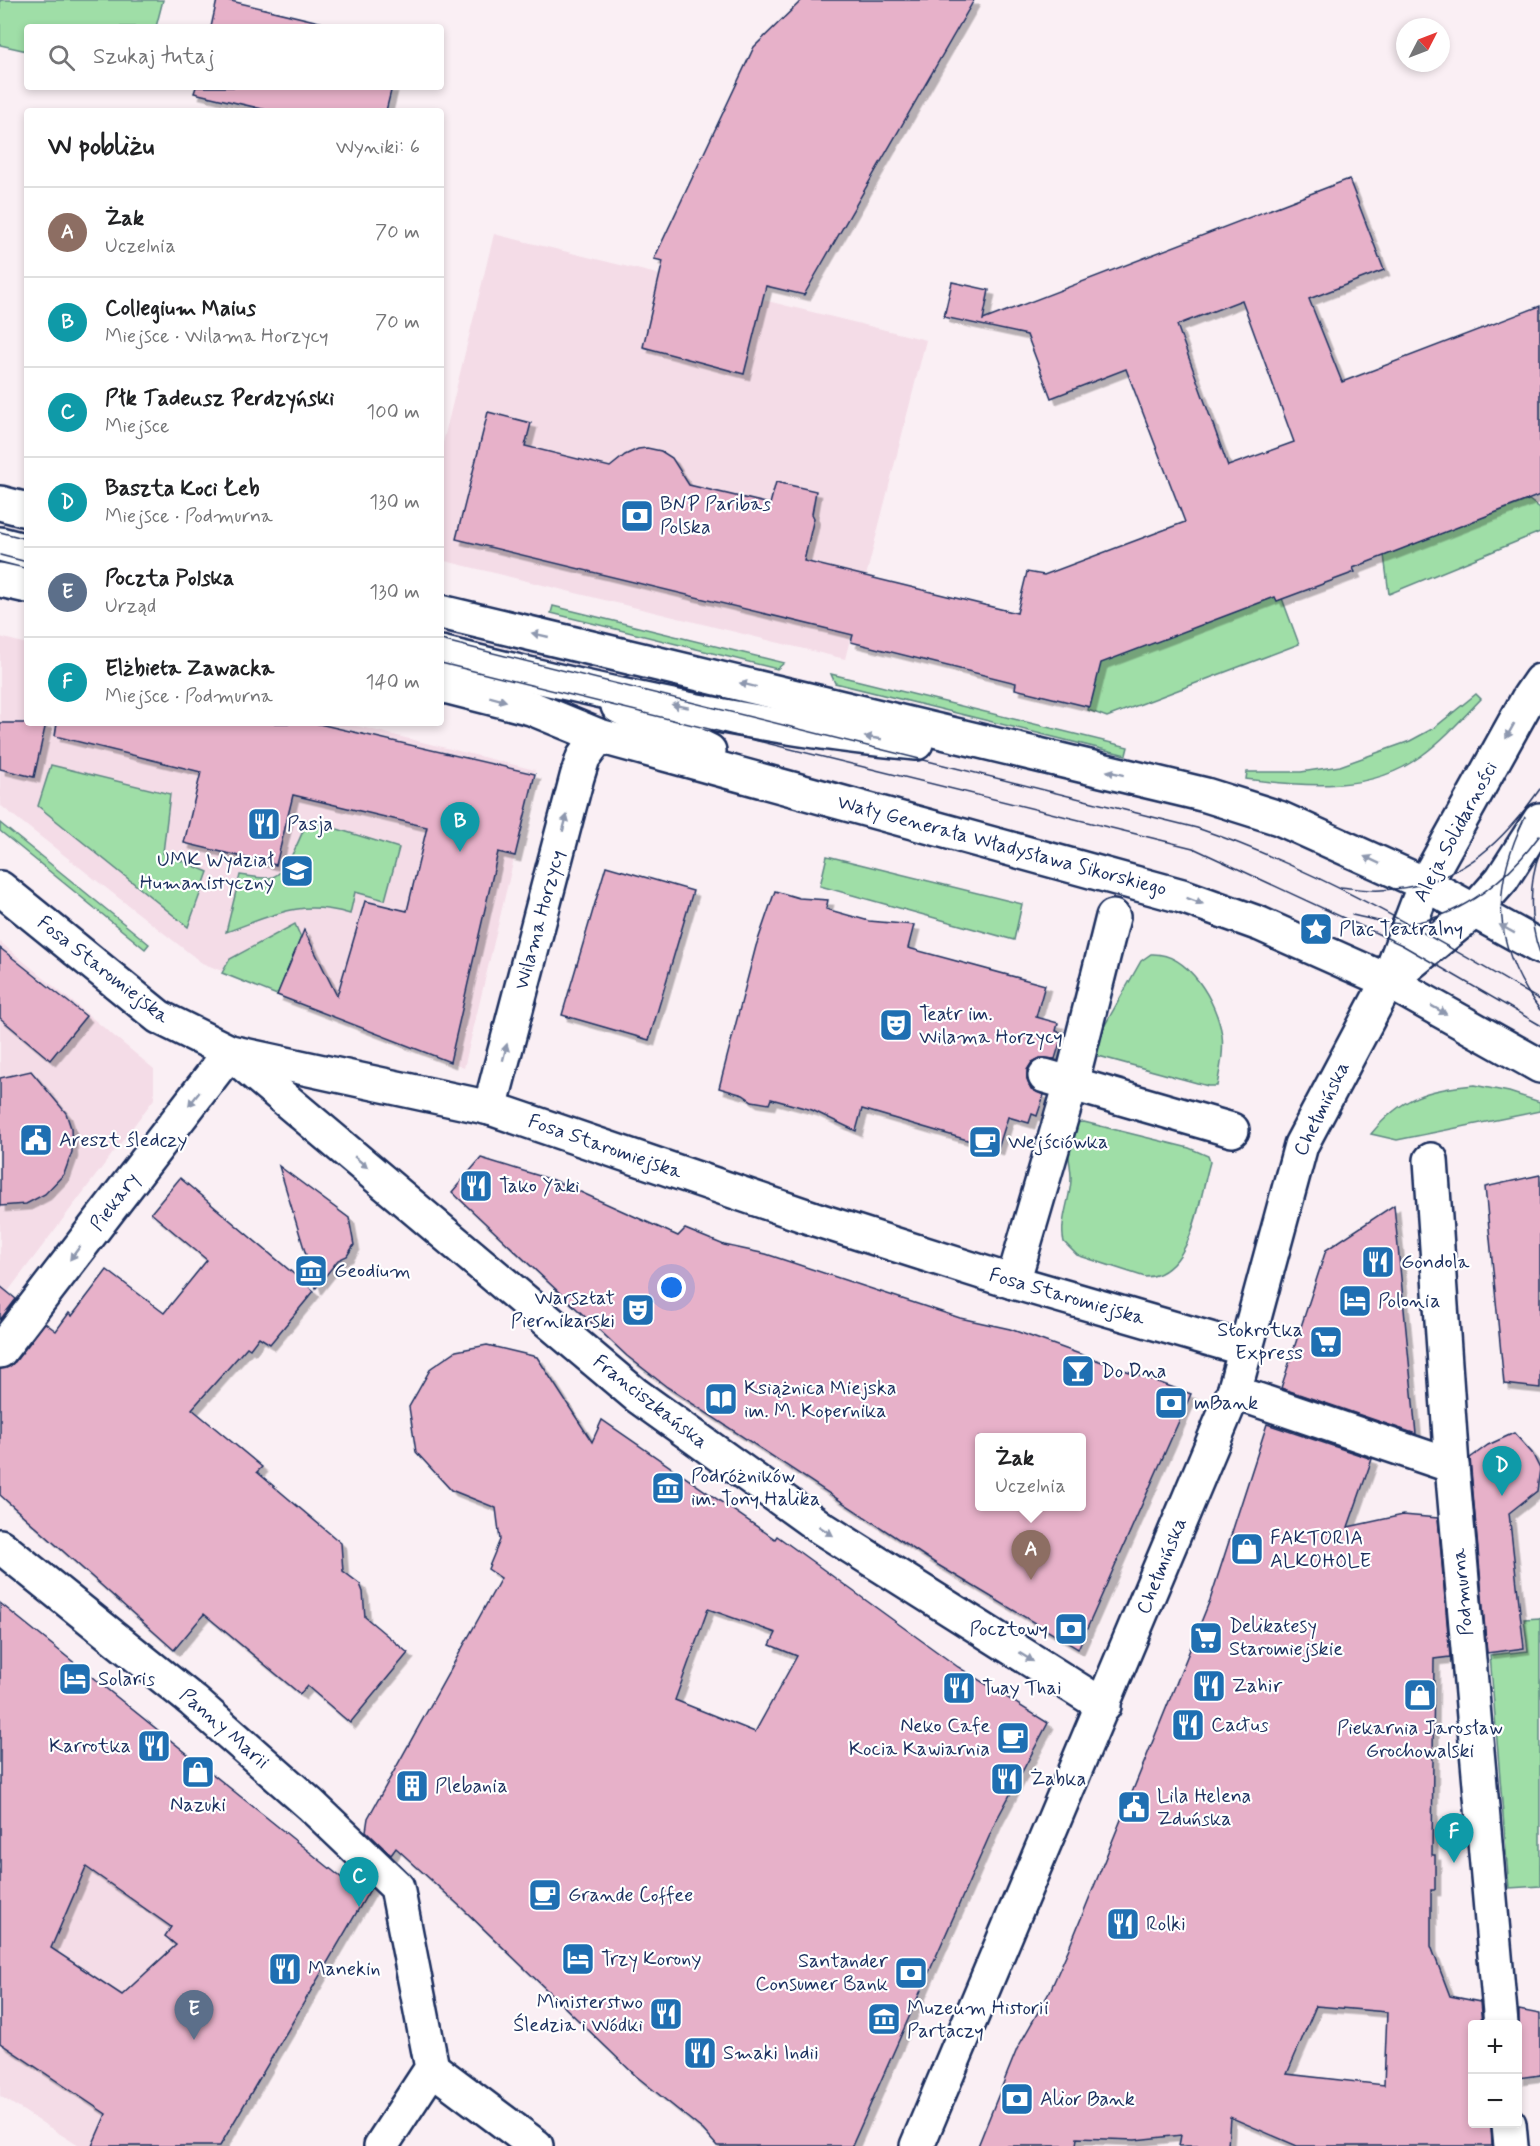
<!DOCTYPE html>
<html lang="pl">
<meta charset="utf-8">
<style>
body{margin:0;font-family:Mynerve,sans-serif;background:#f6f6f6;color:#202124}
.controls{position:absolute;right:18px;bottom:18px;display:grid;overflow:hidden;border-radius:6px;box-shadow:0 3px 9px #0003}
.controls button{width:54px;height:54px;display:grid;place-items:center;padding:0;border:0;border-bottom:2px solid #e0e0e0;background:#fff;color:#202124;font:30px sans-serif}
.compass{position:absolute;left:1396px;top:18px;width:54px;height:54px;border-radius:50%;background:#fff;box-shadow:0 3px 9px #0003;rotate:48deg}
.you{position:absolute;left:672px;top:1288px;width:21px;height:21px;margin:-15px;border:4px solid #fff;border-radius:50%;background:#1a73e8;box-shadow:0 0 0 9px #1a73e833}
.badge{display:grid;place-items:center;width:39px;height:39px;border-radius:50%;background:#0b8043;color:#fff;font-size:20px;font-weight:700}
.pin{position:absolute;translate:-50% -50px;filter:drop-shadow(0 2px 3px #0008)}
.pin::after{content:'';position:absolute;top:32px;width:21px;height:18px;background:inherit;clip-path:polygon(0 0,100% 0,50% 100%)}
.popup{position:absolute;left:975px;top:1433px;width:111px;height:78px;box-sizing:border-box;display:grid;place-content:center;border-radius:6px;background:#fff;filter:drop-shadow(0 2px 4px #0005);font-size:20px;white-space:nowrap;color:#757577}
.popup b{font-size:22px;color:#202124}
.popup::after{content:'';position:absolute;left:50%;top:100%;margin-left:-12px;border:12px solid transparent;border-top-color:#fff}
.list{margin:0;padding:0;list-style:none}
h2{display:flex;justify-content:space-between;align-items:center;height:78px;margin:0;padding:0 24px;font-size:26px}
h2 small{font-size:20px;font-weight:400;color:#757577}
.list li{display:grid;grid-template-columns:39px 1fr auto;gap:18px;align-items:center;box-sizing:border-box;height:90px;padding:0 24px;border-top:2px solid #e0e0e0}
.list b{display:block;font-size:22px;white-space:nowrap}
.list p{margin:0;font-size:20px;white-space:nowrap;color:#757577}
.list em{font-size:20px;font-style:normal;color:#757577}
.icon{flex:none;width:33px;height:33px;fill:none;stroke:currentColor;stroke-width:2;stroke-linecap:round;stroke-linejoin:round}
.map{position:relative;flex:none;width:1540px;height:2146px;overflow:hidden}
.search{position:absolute;background:#fff;box-shadow:0 3px 9px #0003;left:24px;top:24px;width:420px;height:66px;display:flex;align-items:center;gap:15px;box-sizing:border-box;padding:0 21px;border-radius:6px;color:#757577;font-size:22px}
.panel{position:absolute;background:#fff;box-shadow:0 3px 9px #0003;left:24px;top:108px;width:420px;height:618px;border-radius:6px}
.map>svg:first-child{display:block}
.built{fill:#f4dce7}
.green{fill:#9fdea7;stroke:#5d8682;stroke-width:1.5}
.building{fill:#e7b1c9;stroke:#1b2f5e;stroke-width:1.5;fill-rule:evenodd;filter:url(#shadow)}
.lines{fill:none;stroke-linecap:round;stroke-linejoin:round}
.minor-casing{stroke:#1b2f5e;stroke-width:38}
.minor{stroke:#fff;stroke-width:33}
.tram{stroke:#1b2f5e;stroke-width:1.5}
.oneway{fill:#8d97ae}
.labels{text-anchor:middle;dominant-baseline:central;stroke-width:4.5;stroke-linejoin:round;paint-order:stroke}
.poi-label{font-size:20px;fill:#1b2f5e;stroke:#fff;text-anchor:start}
.street-label{font-size:20px;fill:#1b2f5e;stroke:#fff}
</style>
<div class="map">
<svg width="1540" height="2146" viewBox="0 0 1540 2146">
<defs>
<filter id="shadow"><feDropShadow dx="5.5" dy="5.5" stdDeviation="0" flood-color="#0004"/></filter>
</defs>
<rect width="100%" height="100%" fill="#faeff4"/>
<filter id="ink" filterUnits="userSpaceOnUse"><feTurbulence type="fractalNoise" baseFrequency=".0167" numOctaves="2"/><feDisplacementMap in="SourceGraphic" scale="12" xChannelSelector="R" yChannelSelector="G"/><feConvolveMatrix kernelMatrix="1 2 1 2 8 2 1 2 1" color-interpolation-filters="sRGB"/></filter>
<g filter="url(#ink)">
<!-- built -->
<g class="built">
<path d="M494 234 926 340 845 659 441 560V451Z"/>
<path d="M0 637 27 644V723H345L535 770 464 1068 202 963 0 805Z"/>
<path d="M0 942 154 1069V1099L0 1302Z"/>
<path d="M0 1603 171 1741 125 1895 298 2017 289 2035 285 2034 220 2146H79L0 2096Z"/>
</g>
<!-- green -->
<g class="green">
<path d="M0 0H163L156 27H27V51L0 45Z"/>
<path d="M1529 500 1540 508V532L1389 594 1384 555Z"/>
<path d="M1280 593 1299 644 1107 717 1088 710 1099 662Z"/>
<path d="M553 606 784 663 777 669 551 613Z"/>
<path d="M831 674 1128 747 1126 755 835 683Z"/>
<path d="M1476 694 1481 699C1462 719 1443 740 1421 756 1370 794 1305 786 1246 779L1247 772H1301L1340 766 1410 741 1434 728Z"/>
<path d="M51 765 170 794 163 853 208 872 188 927 38 806Z"/>
<path d="M308 820 399 848 385 900 355 892 350 914C299 899 274 915 226 932L240 875C250 876 263 880 273 877 288 872 301 834 308 820Z"/>
<path d="M0 823 149 944 145 949 0 831Z"/>
<path d="M827 856 1022 904 1014 940 820 886Z"/>
<path d="M295 924 301 938 277 995 222 973 230 959Z"/>
<path d="M1151 954C1189 952 1217 1003 1222 1035 1224 1052 1220 1069 1217 1086H1208L1095 1055 1092 1048 1141 961Z"/>
<path d="M1474 1085 1509 1092 1540 1102V1111L1397 1140 1371 1134C1401 1097 1428 1089 1474 1085Z"/>
<path d="M1084 1122 1189 1148 1208 1156 1210 1162C1199 1199 1192 1276 1145 1277L1077 1255 1064 1242C1059 1222 1070 1201 1071 1180 1072 1161 1062 1141 1070 1123Z"/>
<path d="M1540 1618V1886L1509 1888 1490 1655 1528 1651 1524 1619Z"/>
</g>
<!-- building -->
<g class="building">
<path d="M217 0H227L340 27H211Z"/>
<path d="M802 0H974L804 295 766 286 744 374 643 347 663 261 654 259 754 47Z"/>
<path d="M196 87H392L386 111H271L194 93Z"/>
<path d="M1349 179 1384 270 1309 299 1342 382 1540 306V495L1353 568 1355 572 1277 601 1275 597 1101 663 1090 707 1015 689 1016 683 851 642 853 635 456 539 488 412 531 423 525 446 610 467 625 455 638 449 647 448 661 451 672 458 689 485 770 504 776 482 816 491 812 514 814 518 804 561 1017 613 1027 572 1044 575 1185 522 1126 369 1051 398 1027 335 944 317 952 282 989 290 983 320ZM1242 300 1294 442 1228 466 1177 325Z"/>
<path d="M0 723H46L34 777 0 769Z"/>
<path d="M57 723H315L535 774 515 856 498 852 450 1062 277 995 304 930 337 996 365 901 407 911 427 827 293 795 276 865 184 843 201 772 55 736Z"/>
<path d="M606 866 693 891 649 1040 562 1015Z"/>
<path d="M775 891 799 898 828 900 826 909 869 921 914 925 908 948 1045 985 1036 1017 1058 1023 1056 1031 1063 1033 1055 1059 1040 1058 1032 1062 1027 1070V1080L1031 1089 1044 1095 1037 1116 1032 1114 1029 1123 1008 1117 998 1149 862 1109 856 1131 812 1110 771 1099 769 1104 752 1101 743 1095 719 1088 756 946Z"/>
<path d="M0 948 86 1016 50 1060 0 1018Z"/>
<path d="M31 1071 66 1113 71 1128 72 1152 64 1174 45 1194 26 1204 0 1206V1078Z"/>
<path d="M481 1158 556 1181 678 1236 685 1229 724 1245 766 1254 960 1318 1010 1329 1191 1394 1078 1649 938 1565 667 1387 627 1356 452 1192ZM980 1437H1082V1506H980Z"/>
<path d="M279 1166 349 1218 354 1245 347 1256 338 1260 316 1288Z"/>
<path d="M1540 1175V1388L1504 1384 1485 1187Z"/>
<path d="M180 1178 314 1291 270 1344 259 1337 250 1349 247 1347 192 1409 262 1467 257 1472 341 1543 343 1571 360 1584 363 1592 365 1617 408 1653 350 1723 307 1686 300 1694 204 1614 174 1650 0 1495V1369L15 1362 45 1323 56 1331 69 1313 72 1316 107 1270 164 1313 207 1260 151 1213Z"/>
<path d="M1394 1205 1416 1434 1281 1388 1326 1250Z"/>
<path d="M0 1286 16 1299 0 1320Z"/>
<path d="M487 1345 537 1357 592 1442 602 1420 775 1539 777 1536 958 1667 1048 1723 996 1821 852 2146H717L703 2130 636 2076 463 1909 396 1848 391 1855 366 1831 368 1818 501 1578 488 1569 500 1540 496 1508 451 1490 416 1452 409 1407 431 1368 456 1351ZM708 1609 776 1633 770 1645 797 1656 755 1732 675 1700Z"/>
<path d="M1267 1424 1372 1459 1348 1527 1403 1515 1438 1518 1450 1657 1434 1659 1432 1855H1435V1890H1431V1946L1450 1996 1480 2002 1482 2025H1473V2124H1491L1492 2146H1297L1230 2117 1228 2146H1179L1181 2135 1135 2140 1077 2138 1076 2146H978L1017 2049 1050 1991 1069 1948 1210 1600ZM1316 2006 1387 2012 1384 2085 1287 2074Z"/>
<path d="M1514 1433 1532 1453 1540 1469 1537 1491 1509 1513 1524 1648 1487 1653 1470 1458 1488 1445Z"/>
<path d="M0 1603 353 1887 356 1874 371 1888 220 2146H92L106 2114 0 2043ZM86 1867 171 1927 165 1936 176 1945 122 1995 51 1948Z"/>
<path d="M1519 2010 1540 2014V2075L1518 2078Z"/>
</g>
<g class="lines">
<defs>
<g id="minor">
<path d="M0 503 27 510"/>
<path d="M0 544 27 551"/>
<path d="M0 580 27 586"/>
<path d="M441 612 1206 795 1279 818 1425 884 1540 947"/>
<path d="M441 653C596 691 757 729 916 743"/>
<path d="M441 685 531 708 599 736 1182 896 1260 924 1388 981 1540 1066"/>
<path d="M618 706 709 751"/>
<path d="M0 888 159 1017 230 1052 490 1108 818 1220 1013 1282 1245 1349"/>
<path d="M1390 980 1474 911 1502 879 1540 820"/>
<path d="M235 1057 636 1395 820 1527 1104 1706"/>
<path d="M1045 1076 1232 1130"/>
<path d="M490 1108 577 777 583 758 599 736"/>
<path d="M1431 1160 1452 1466 1501 2024"/>
<path d="M1013 1282 1071 1084 1113 917"/>
<path d="M0 1351 230 1052"/>
<path d="M1234 1392 1452 1466"/>
<path d="M0 1546 193 1701 311 1805 397 1887 432 2068 381 2146"/>
<path d="M432 2068 536 2146"/>
<path d="M1509 2124 1511 2146"/>
<path d="M917 2146 1234 1392 1301 1145 1388 981 1425 884 1529 697 1540 681"/>
</g>
</defs>
<!-- minor casing -->
<use href="#minor" class="minor-casing"/>
<!-- minor -->
<use href="#minor" class="minor"/>
<!-- tram -->
<g class="tram">
<path d="M0 532 27 539"/>
<path d="M0 555 27 562"/>
<path d="M441 640 1197 828C1317 869 1431 936 1540 1000"/>
<path d="M441 663 1193 848 1402 945 1540 1025"/>
<path d="M1525 817C1490 889 1493 946 1540 1010"/>
<path d="M1540 852C1528 881 1529 924 1540 953"/>
<path d="M1340 887C1353 888 1368 891 1381 890 1456 887 1499 847 1540 789"/>
<path d="M1352 915C1370 919 1394 926 1412 923 1465 915 1510 876 1540 835"/>
</g>
</g>
<!-- one-way arrows -->
<defs><path id="oneway-solid" d="M-6-.8H1V-3.2L6.5 0L1 3.2V.8H-6Z" transform="scale(1.5)"/></defs>
<g class="oneway">
<use href="#oneway-solid" transform="translate(540 635) rotate(-167)"/>
<use href="#oneway-solid" transform="translate(748 685) rotate(-166)"/>
<use href="#oneway-solid" transform="translate(498 699) rotate(15)"/>
<use href="#oneway-solid" transform="translate(680 706) rotate(-170)"/>
<use href="#oneway-solid" transform="translate(1510 731) rotate(119)"/>
<use href="#oneway-solid" transform="translate(873 738) rotate(-172)"/>
<use href="#oneway-solid" transform="translate(1115 773) rotate(-167)"/>
<use href="#oneway-solid" transform="translate(565 823) rotate(-75)"/>
<use href="#oneway-solid" transform="translate(1372 860) rotate(-155)"/>
<use href="#oneway-solid" transform="translate(1195 901) rotate(20)"/>
<use href="#oneway-solid" transform="translate(1507 929) rotate(-151)"/>
<use href="#oneway-solid" transform="translate(1439 1010) rotate(29)"/>
<use href="#oneway-solid" transform="translate(505 1052) rotate(-76)"/>
<use href="#oneway-solid" transform="translate(194 1099) rotate(128)"/>
<use href="#oneway-solid" transform="translate(361 1162) rotate(40)"/>
<use href="#oneway-solid" transform="translate(75 1253) rotate(127)"/>
<use href="#oneway-solid" transform="translate(826 1531) rotate(33)"/>
<use href="#oneway-solid" transform="translate(1026 1657) rotate(32)"/>
</g>
</g>
<!-- icons -->
<defs>
<symbol id="bank-square" viewBox="-11 -11 22 22"><rect x="-9" y="-9" width="18" height="18" rx="4" fill="#1f6fb2" stroke="#fff"/><path d="M-6-4H6V4H-6ZM0-2.3a2.3 2.3 0 1 0 0 4.6a2.3 2.3 0 1 0 0-4.6Z" fill="#fff"/></symbol>
<symbol id="restaurant-square" viewBox="-11 -11 22 22"><rect x="-9" y="-9" width="18" height="18" rx="4" fill="#1f6fb2" stroke="#fff"/><path d="M-5-6h1v4h1v-4h1v4h1v-4h1v5L-1.5 .5V6h-2V.5L-5-1ZM5-6V6H3V1.5H1.5Q1.5-4 5-6Z" fill="#fff"/></symbol>
<symbol id="university-square" viewBox="-11 -11 22 22"><rect x="-9" y="-9" width="18" height="18" rx="4" fill="#1f6fb2" stroke="#fff"/><path d="M0-5L7-2L0 1L-7-2ZM-4 1L0 2.5L4 1V4Q0 6-4 4Z" fill="#fff"/></symbol>
<symbol id="sight-square" viewBox="-11 -11 22 22"><rect x="-9" y="-9" width="18" height="18" rx="4" fill="#1f6fb2" stroke="#fff"/><path d="M0-6L1.8-2.2L6-1.7L2.9 1.2L3.7 5.4L0 3.3L-3.7 5.4L-2.9 1.2L-6-1.7L-1.8-2.2Z" fill="#fff"/></symbol>
<symbol id="theatre-square" viewBox="-11 -11 22 22"><rect x="-9" y="-9" width="18" height="18" rx="4" fill="#1f6fb2" stroke="#fff"/><path d="M-5-5.5Q0-4 5-5.5V0Q5 5 0 6Q-5 5-5 0ZM-3.3-2.5H-1v1.5H-3.3ZM1-2.5H3.3v1.5H1ZM-2.8 1Q0 5.5 2.8 1Z" fill="#fff"/></symbol>
<symbol id="civic-square" viewBox="-11 -11 22 22"><rect x="-9" y="-9" width="18" height="18" rx="4" fill="#1f6fb2" stroke="#fff"/><path d="M-.6-6.5H3V-4.5H.6V-3L4-1V1h2V6H-6V1h2V-1L-.6-3ZM-1.2 2.5V6h2.4V2.5Z" fill="#fff"/></symbol>
<symbol id="cafe-square" viewBox="-11 -11 22 22"><rect x="-9" y="-9" width="18" height="18" rx="4" fill="#1f6fb2" stroke="#fff"/><path d="M-5.5-4.5H6V0H3Q3 3.5 0 3.5H-2.5Q-5.5 3.5-5.5 0ZM3-3.2v2h1.7v-2ZM-6 4.5H4V6H-6Z" fill="#fff"/></symbol>
<symbol id="museum-square" viewBox="-11 -11 22 22"><rect x="-9" y="-9" width="18" height="18" rx="4" fill="#1f6fb2" stroke="#fff"/><path d="M0-6L6-3V-2H-6V-3ZM-5-1h2V3h-2ZM-1-1h2V3h-2ZM3-1h2V3H3ZM-6 4H6V6H-6Z" fill="#fff"/></symbol>
<symbol id="hotel-square" viewBox="-11 -11 22 22"><rect x="-9" y="-9" width="18" height="18" rx="4" fill="#1f6fb2" stroke="#fff"/><path d="M-6-4.5h1.5V1H6V5H4.5V3h-9V5H-6ZM-4 0a1.8 1.8 0 1 1 3.6 0ZM.5 0V-2.5h3Q6-2.5 6 0Z" fill="#fff"/></symbol>
<symbol id="supermarket-square" viewBox="-11 -11 22 22"><rect x="-9" y="-9" width="18" height="18" rx="4" fill="#1f6fb2" stroke="#fff"/><path d="M-6-5.5h2.5l.6 2H6L4.5 2H-2.5L-4.4-4H-6ZM-1.5 3.2a1.3 1.3 0 1 0 .1 0ZM3 3.2a1.3 1.3 0 1 0 .1 0Z" fill="#fff"/></symbol>
<symbol id="bar-square" viewBox="-11 -11 22 22"><rect x="-9" y="-9" width="18" height="18" rx="4" fill="#1f6fb2" stroke="#fff"/><path d="M-6-5H6L.8 .8V4.5H3.5V6h-7V4.5H-.8V.8Z" fill="#fff"/></symbol>
<symbol id="library-square" viewBox="-11 -11 22 22"><rect x="-9" y="-9" width="18" height="18" rx="4" fill="#1f6fb2" stroke="#fff"/><path d="M-6-4Q-3-5.5-.7-3.5V5Q-3 3-6 4ZM6-4Q3-5.5 .7-3.5V5Q3 3 6 4Z" fill="#fff"/></symbol>
<symbol id="shop-square" viewBox="-11 -11 22 22"><rect x="-9" y="-9" width="18" height="18" rx="4" fill="#1f6fb2" stroke="#fff"/><path d="M-5-2.5h2.3a2.7 3.5 0 0 1 5.4 0H5L5.5 6h-11ZM-1.5-2.5h3a1.5 2.3 0 0 0-3 0Z" fill="#fff"/></symbol>
<symbol id="building-square" viewBox="-11 -11 22 22"><rect x="-9" y="-9" width="18" height="18" rx="4" fill="#1f6fb2" stroke="#fff"/><path d="M-4-6H4V6H1V3H-1V6H-4ZM-2.5-4.3h1.7v1.8h-1.7ZM.8-4.3h1.7v1.8H.8ZM-2.5-1h1.7V.8h-1.7ZM.8-1h1.7V.8H.8Z" fill="#fff"/></symbol>
</defs>
<g fill-rule="evenodd">
<use href="#bank-square" x="618" y="497" width="38" height="38"/>
<use href="#restaurant-square" x="245" y="805" width="38" height="38"/>
<use href="#university-square" x="278" y="852" width="38" height="38"/>
<use href="#sight-square" x="1297" y="910" width="38" height="38"/>
<use href="#theatre-square" x="877" y="1006" width="38" height="38"/>
<use href="#civic-square" x="17" y="1121" width="38" height="38"/>
<use href="#cafe-square" x="966" y="1123" width="38" height="38"/>
<use href="#restaurant-square" x="457" y="1167" width="38" height="38"/>
<use href="#restaurant-square" x="1359" y="1243" width="38" height="38"/>
<use href="#museum-square" x="292" y="1252" width="38" height="38"/>
<use href="#hotel-square" x="1336" y="1282" width="38" height="38"/>
<use href="#theatre-square" x="619" y="1291" width="38" height="38"/>
<use href="#supermarket-square" x="1307" y="1323" width="38" height="38"/>
<use href="#bar-square" x="1059" y="1352" width="38" height="38"/>
<use href="#library-square" x="702" y="1380" width="38" height="38"/>
<use href="#bank-square" x="1152" y="1384" width="38" height="38"/>
<use href="#museum-square" x="649" y="1469" width="38" height="38"/>
<use href="#shop-square" x="1228" y="1530" width="38" height="38"/>
<use href="#bank-square" x="1052" y="1610" width="38" height="38"/>
<use href="#supermarket-square" x="1187" y="1619" width="38" height="38"/>
<use href="#hotel-square" x="56" y="1660" width="38" height="38"/>
<use href="#restaurant-square" x="1190" y="1667" width="38" height="38"/>
<use href="#restaurant-square" x="940" y="1669" width="38" height="38"/>
<use href="#shop-square" x="1401" y="1676" width="38" height="38"/>
<use href="#restaurant-square" x="1169" y="1706" width="38" height="38"/>
<use href="#cafe-square" x="994" y="1719" width="38" height="38"/>
<use href="#restaurant-square" x="135" y="1727" width="38" height="38"/>
<use href="#shop-square" x="179" y="1753" width="38" height="38"/>
<use href="#restaurant-square" x="988" y="1760" width="38" height="38"/>
<use href="#building-square" x="393" y="1767" width="38" height="38"/>
<use href="#civic-square" x="1115" y="1788" width="38" height="38"/>
<use href="#cafe-square" x="526" y="1876" width="38" height="38"/>
<use href="#restaurant-square" x="1104" y="1905" width="38" height="38"/>
<use href="#hotel-square" x="559" y="1940" width="38" height="38"/>
<use href="#restaurant-square" x="266" y="1950" width="38" height="38"/>
<use href="#bank-square" x="892" y="1954" width="38" height="38"/>
<use href="#restaurant-square" x="647" y="1995" width="38" height="38"/>
<use href="#museum-square" x="865" y="2000" width="38" height="38"/>
<use href="#restaurant-square" x="681" y="2034" width="38" height="38"/>
<use href="#bank-square" x="998" y="2080" width="38" height="38"/>
</g>
<g class="labels">
<!-- poi labels -->
<g class="poi-label">
<text x="660" y="504">BNP Paribas<tspan x="660" dy="23">Polska</tspan></text>
<text x="287" y="824">Pasja</text>
<text x="274" y="860" text-anchor="end">UMK Wydział<tspan x="274" dy="23">Humanistyczny</tspan></text>
<text x="1339" y="929">Plac Teatralny</text>
<text x="919" y="1014">Teatr im.<tspan x="919" dy="23">Wilama Horzycy</tspan></text>
<text x="59" y="1140">Areszt śledczy</text>
<text x="1008" y="1142">Wejściówka</text>
<text x="499" y="1186">Tako Yaki</text>
<text x="1401" y="1262">Gondola</text>
<text x="334" y="1271">Geodium</text>
<text x="615" y="1298" text-anchor="end">Warsztat<tspan x="615" dy="23">Piernikarski</tspan></text>
<text x="1378" y="1301">Polonia</text>
<text x="1303" y="1330" text-anchor="end">Stokrotka<tspan x="1303" dy="23">Express</tspan></text>
<text x="1101" y="1371">Do Dna</text>
<text x="744" y="1388">Książnica Miejska<tspan x="744" dy="23">im. M. Kopernika</tspan></text>
<text x="1194" y="1403">mBank</text>
<text x="691" y="1476">Podróżników<tspan x="691" dy="23">im. Tony Halika</tspan></text>
<text x="1270" y="1538">FAKTORIA<tspan x="1270" dy="23">ALKOHOLE</tspan></text>
<text x="1229" y="1626">Delikatesy<tspan x="1229" dy="23">Staromiejskie</tspan></text>
<text x="1048" y="1629" text-anchor="end">Pocztowy</text>
<text x="98" y="1679">Solaris</text>
<text x="1232" y="1686">Zahir</text>
<text x="982" y="1688">Tuay Thai</text>
<text x="1211" y="1725">Cactus</text>
<text x="990" y="1726" text-anchor="end">Neko Cafe<tspan x="990" dy="23">Kocia Kawiarnia</tspan></text>
<text x="1420" y="1728" text-anchor="middle">Piekarnia Jarosław<tspan x="1420" dy="23">Grochowalski</tspan></text>
<text x="131" y="1746" text-anchor="end">Karrotka</text>
<text x="1030" y="1779">Żabka</text>
<text x="435" y="1786">Plebania</text>
<text x="1157" y="1796">Lila Helena<tspan x="1157" dy="23">Zduńska</tspan></text>
<text x="198" y="1805" text-anchor="middle">Nazuki</text>
<text x="568" y="1895">Grande Coffee</text>
<text x="1146" y="1924">Rolki</text>
<text x="601" y="1959">Trzy Korony</text>
<text x="888" y="1961" text-anchor="end">Santander<tspan x="888" dy="23">Consumer Bank</tspan></text>
<text x="308" y="1969">Manekin</text>
<text x="643" y="2002" text-anchor="end">Ministerstwo<tspan x="643" dy="23">Śledzia i Wódki</tspan></text>
<text x="907" y="2008">Muzeum Historii<tspan x="907" dy="23">Partaczy</tspan></text>
<text x="723" y="2053">Smaki Indii</text>
<text x="1040" y="2099">Alior Bank</text>
</g>
<!-- street labels -->
<g class="street-label">
<text transform="translate(1456 832) rotate(-62)">Aleja Solidarności</text>
<text transform="translate(1002 846) rotate(15)">Wały Generała Władysława Sikorskiego</text>
<text transform="translate(540 920) rotate(-75)">Wilama Horzycy</text>
<text transform="translate(103 970) rotate(38)">Fosa Staromiejska</text>
<text transform="translate(1322 1109) rotate(-64)">Chełmińska</text>
<text transform="translate(605 1147) rotate(19)">Fosa Staromiejska</text>
<text transform="translate(115 1202) rotate(-53)">Piekary</text>
<text transform="translate(1067 1297) rotate(16)">Fosa Staromiejska</text>
<text transform="translate(650 1402) rotate(38)">Franciszkańska</text>
<text transform="translate(1162 1566) rotate(-68)">Chełmińska</text>
<text transform="translate(1463 1592) rotate(-95)">Podmurna</text>
<text transform="translate(224 1729) rotate(41)">Panny Marii</text>
</g>
</g>
</svg>
<div class="controls">
<button>+</button>
<button>−</button>
</div>
<svg class="compass" viewBox="-18 -18 36 36"><path d="M0-13l5 13h-10z" fill="#e53935"/><path d="M0 13l5-13h-10z" fill="#757577"/></svg>
<div class="you"></div>
<div class="pin badge" style="left:1031px;top:1580px;background:#8d6e63">A</div>
<div class="popup"><b>Żak</b>Uczelnia</div>
<div class="pin badge" style="left:460px;top:852px;background:#0f9aa8">B</div>
<div class="pin badge" style="left:359px;top:1907px;background:#0f9aa8">C</div>
<div class="pin badge" style="left:1502px;top:1496px;background:#0f9aa8">D</div>
<div class="pin badge" style="left:194px;top:2040px;background:#5c6f8a">E</div>
<div class="pin badge" style="left:1454px;top:1863px;background:#0f9aa8">F</div>
<div class="search"><svg class="icon" aria-label="search" viewBox="0 0 24 24"><circle cx="10" cy="10" r="6"/><path d="M15 15l6 6"/></svg>Szukaj tutaj</div>
<section class="panel">
<h2>W pobliżu<small>Wyniki: 6</small></h2>
<ul class="list">
<li><span class="badge" style="background:#8d6e63">A</span><div><b>Żak</b><p>Uczelnia</p></div><em>70 m</em></li>
<li><span class="badge" style="background:#0f9aa8">B</span><div><b>Collegium Maius</b><p>Miejsce · Wilama Horzycy</p></div><em>70 m</em></li>
<li><span class="badge" style="background:#0f9aa8">C</span><div><b>Płk Tadeusz Perdzyński</b><p>Miejsce</p></div><em>100 m</em></li>
<li><span class="badge" style="background:#0f9aa8">D</span><div><b>Baszta Koci Łeb</b><p>Miejsce · Podmurna</p></div><em>130 m</em></li>
<li><span class="badge" style="background:#5c6f8a">E</span><div><b>Poczta Polska</b><p>Urząd</p></div><em>130 m</em></li>
<li><span class="badge" style="background:#0f9aa8">F</span><div><b>Elżbieta Zawacka</b><p>Miejsce · Podmurna</p></div><em>140 m</em></li>
</ul>
</section>
</div>
